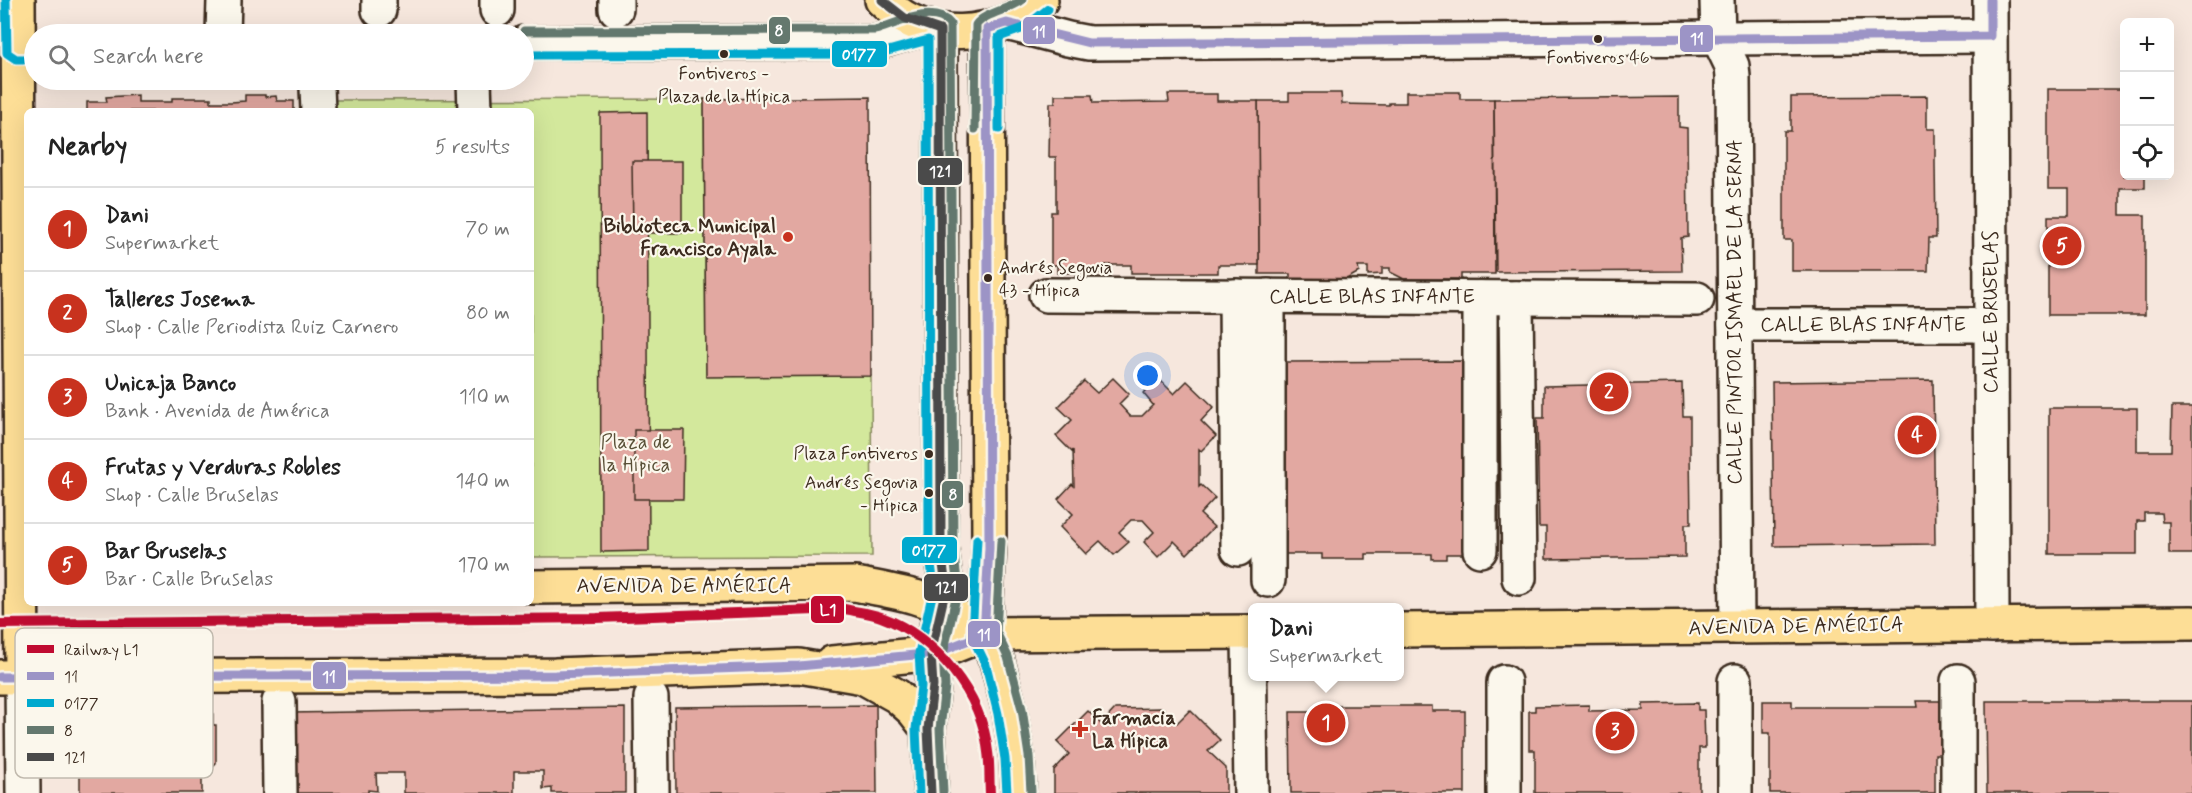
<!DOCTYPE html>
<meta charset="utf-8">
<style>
body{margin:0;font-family:Mynerve,sans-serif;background:#f2f2f2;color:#222}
.controls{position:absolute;right:18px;top:18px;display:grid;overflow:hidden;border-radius:9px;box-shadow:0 6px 24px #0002}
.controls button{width:54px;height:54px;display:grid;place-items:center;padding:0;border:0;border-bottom:2px solid #e0e0e0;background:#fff;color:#222;font:30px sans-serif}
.you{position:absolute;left:1148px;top:376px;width:21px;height:21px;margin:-15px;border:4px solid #fff;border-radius:50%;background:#1a73e8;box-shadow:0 0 0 9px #1a73e833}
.badge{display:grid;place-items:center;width:39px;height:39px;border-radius:50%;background:#c8321e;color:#fff;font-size:20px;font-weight:700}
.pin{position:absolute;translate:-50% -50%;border:3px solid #fff;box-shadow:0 2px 6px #0006}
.popup{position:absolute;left:1248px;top:603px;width:156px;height:78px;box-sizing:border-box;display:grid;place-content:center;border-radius:9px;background:#fff;filter:drop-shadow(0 2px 4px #0005);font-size:20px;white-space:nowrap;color:#767676}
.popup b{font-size:22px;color:#222}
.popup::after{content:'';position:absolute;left:50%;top:100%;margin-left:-12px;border:12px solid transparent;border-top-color:#fff}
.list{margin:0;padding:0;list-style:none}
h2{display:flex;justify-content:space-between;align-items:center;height:78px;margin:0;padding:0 24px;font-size:26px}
h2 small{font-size:20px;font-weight:400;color:#767676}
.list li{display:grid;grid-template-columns:39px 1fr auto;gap:18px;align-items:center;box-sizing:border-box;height:84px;padding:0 24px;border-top:2px solid #e0e0e0}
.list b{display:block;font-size:22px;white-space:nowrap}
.list p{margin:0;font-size:20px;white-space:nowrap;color:#767676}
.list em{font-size:20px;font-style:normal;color:#767676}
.icon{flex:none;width:33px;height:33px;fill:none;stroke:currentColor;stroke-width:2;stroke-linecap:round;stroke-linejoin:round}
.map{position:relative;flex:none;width:2192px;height:793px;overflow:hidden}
.search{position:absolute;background:#fff;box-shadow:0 6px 24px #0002;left:24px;top:24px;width:510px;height:66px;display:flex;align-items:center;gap:15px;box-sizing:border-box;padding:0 21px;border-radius:33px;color:#767676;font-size:22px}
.panel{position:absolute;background:#fff;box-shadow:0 6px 24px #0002;left:24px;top:108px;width:510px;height:498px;border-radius:9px}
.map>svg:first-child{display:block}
.green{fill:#d3e89c;stroke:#87895d;stroke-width:1.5}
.building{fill:#e2a8a1;stroke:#3b2a1e;stroke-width:1.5}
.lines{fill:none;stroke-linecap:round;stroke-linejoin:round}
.minor-casing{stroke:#3b2a1e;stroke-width:38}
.major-casing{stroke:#3b2a1e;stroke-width:38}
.minor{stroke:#fbf7ec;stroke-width:33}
.major{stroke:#fdde96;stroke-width:33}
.bus-1-casing{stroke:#fbf7ec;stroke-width:14}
.bus-2-casing{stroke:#fbf7ec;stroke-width:14}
.bus-3-casing{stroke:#fbf7ec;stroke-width:14}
.bus-4-casing{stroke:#fbf7ec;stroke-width:14}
.bus-1{stroke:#9c94c6;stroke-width:9}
.bus-2{stroke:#00a9ce;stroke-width:9}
.bus-3{stroke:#64786e;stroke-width:9}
.bus-4{stroke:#4a4a4a;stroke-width:9}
.rail-1-casing{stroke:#fbf7ec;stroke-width:15}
.rail-1{stroke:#c00b31;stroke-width:10}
.bus-dot{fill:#3b2a1e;stroke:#fbf7ec;stroke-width:2}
.poi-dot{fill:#c8321e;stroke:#fbf7ec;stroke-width:2}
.labels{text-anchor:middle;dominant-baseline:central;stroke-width:4.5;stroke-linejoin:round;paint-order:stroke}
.bus-label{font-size:18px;fill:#3b2a1e;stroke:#fbf7ec}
.poi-label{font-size:20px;font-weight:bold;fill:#3b2a1e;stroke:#fbf7ec;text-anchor:end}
.street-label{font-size:20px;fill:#3b2a1e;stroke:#fbf7ec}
.park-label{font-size:20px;fill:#595037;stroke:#fbf7ec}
.key{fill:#fbf7ec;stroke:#c1baae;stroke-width:1.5}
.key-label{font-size:16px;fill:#3b2a1e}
.line-badge{stroke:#fbf7ec;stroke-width:2}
.badge-label{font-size:16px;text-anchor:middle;font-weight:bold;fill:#fff}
</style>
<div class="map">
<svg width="2192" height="793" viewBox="0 0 2192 793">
<rect width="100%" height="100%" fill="#f6e7dd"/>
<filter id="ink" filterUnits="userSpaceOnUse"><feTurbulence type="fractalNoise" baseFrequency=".0167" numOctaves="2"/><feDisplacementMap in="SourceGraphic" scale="12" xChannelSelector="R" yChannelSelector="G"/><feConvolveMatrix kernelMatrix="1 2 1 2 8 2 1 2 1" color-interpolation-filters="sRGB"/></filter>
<g filter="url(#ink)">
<!-- green -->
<path class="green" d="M704 99 706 376H871L872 556 531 557V111H329V100Z"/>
<!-- building -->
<g class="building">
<path d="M2048 89H2124V176H2145V188H2120V215H2145V315H2048V216H2069V189H2048Z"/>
<path d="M1406 92H1460V99H1494L1495 274H1461V279H1404L1390 272V268H1382V274L1368 275V267H1358L1359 272 1345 280H1290V274H1259L1258 101H1289V93H1341L1342 104 1389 105V103H1406Z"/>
<path d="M1168 94H1217V101H1258L1259 265H1218V273H1131V265H1105V273H1057V265H1051V212H1056V157H1049L1050 103H1055V95H1092L1093 103 1169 102Z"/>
<path d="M138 95V102H172V98H211V102H231L245 101V95H265V97L276 96 277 101H294V111H87V102H107L106 97Z"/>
<path d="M1927 96V129H1935V163L1936 238H1929L1928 271H1792V240H1784V131H1791V97Z"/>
<path d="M870 97 871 376 706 377 704 99Z"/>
<path d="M1679 97V127L1687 128 1688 237 1681 238 1682 271 1496 272 1494 99Z"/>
<path d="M647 112 649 551 601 552 600 113Z"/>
<path d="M632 161H682V233H633Z"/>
<path d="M1463 361V554H1446V559H1432V554H1366V559H1322V554H1284V362Z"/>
<path d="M1113 378 1129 394 1119 404 1130 416H1142L1153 405 1143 393 1158 378 1174 394 1187 381 1214 407 1201 421 1216 436 1201 451 1199 449V487L1201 485 1215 498 1200 514 1214 527 1187 554 1174 541 1158 557 1144 542 1154 532 1143 520H1131L1119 532 1129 542 1114 555 1100 541 1086 554 1060 527 1073 514 1058 499 1072 484 1074 486 1073 450 1072 452 1056 436 1072 420 1058 407 1084 381 1097 393Z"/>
<path d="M1933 380 1935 544 1774 546 1772 382Z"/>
<path d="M1682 383 1683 416H1690V451L1691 524H1685V557L1546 559V527H1539L1537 418H1544V386Z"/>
<path d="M2172 407H2192V554H2169V522H2162L2161 513H2144V521H2137V554H2049V408H2137V451H2171Z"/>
<path d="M634 430H684L683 499H634Z"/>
<path d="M1763 701H1792V707H1917L1916 701H1948V733L1941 732 1942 754H1935V793H1770V733H1763Z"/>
<path d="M1986 701H2192V793H1987Z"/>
<path d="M1698 703V710H1704L1705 748H1699V793H1535V750H1529V711H1535V706L1589 705V711L1643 710V704Z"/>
<path d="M876 705 877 793H676L675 707Z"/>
<path d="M1322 706H1432V711H1465V793H1291L1290 712H1322Z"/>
<path d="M206 708V714H213V725H216V763L209 770H202V793H80V772H74V750H66V727H68V715H76V710L130 709V715L154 714V709Z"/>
<path d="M625 708V793H552V788L543 789V771H514V793H404V773H376L377 791 368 790V793H291L290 713Z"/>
<path d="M1163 708 1177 723 1190 710 1220 740 1208 751 1226 768V793H1054V770L1069 754 1057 742 1088 711 1101 724 1115 709Z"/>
</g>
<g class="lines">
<defs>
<g id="minor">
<path d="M379 0V10"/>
<path d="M1717 0 1718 37 1732 66 1733 77 1737 627"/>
<path d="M1990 0 1992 625"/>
<path d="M616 9V0"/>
<path d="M497 10V0"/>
<path d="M1007 23 1068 39 1089 43 1990 36"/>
<path d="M223 34 224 0"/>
<path d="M524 43 877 42 928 27"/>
<path d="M474 80 475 111"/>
<path d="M317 87 318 111"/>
<path d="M1046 295 1697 299"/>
<path d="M1236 296 1238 549"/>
<path d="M1480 298V550"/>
<path d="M1516 298 1519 578"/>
<path d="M1735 325H1991"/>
<path d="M1268 580V296"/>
<path d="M1249 632 1251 793"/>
<path d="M22 677 23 793"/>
<path d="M1958 681V793"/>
<path d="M1504 682V793"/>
<path d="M651 698 652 793"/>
<path d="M279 702 280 793"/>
<path d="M1735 793V681"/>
</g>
<g id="major">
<path d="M18 0 22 677"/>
<path d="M882 0C926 45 996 39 1041 0"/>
<path d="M987 29 989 548 984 634 997 661 1010 712 1017 758 1019 793"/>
<path d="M531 587 855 584C891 591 929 596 960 618"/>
<path d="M1400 630 2192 623"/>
<path d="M832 663 936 653 984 634 1252 632"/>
<path d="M0 677 555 675 799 666 863 677 897 696 914 711 928 729"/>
<path d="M931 793 928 729 933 686 931 653 946 588 941 548V512L940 30"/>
</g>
</defs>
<!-- minor casing -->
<use href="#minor" class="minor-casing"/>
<!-- major casing -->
<use href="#major" class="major-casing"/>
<!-- minor -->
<use href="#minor" class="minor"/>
<!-- major -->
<use href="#major" class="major"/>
<defs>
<path id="bus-1" d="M0 677 555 675 799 666 936 653 984 634 989 548 987 29 1007 23 1089 43 1990 36V0"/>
<g id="bus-2">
<path d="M6 0 7 53 16 59H34"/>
<path d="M524 55 877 54 928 40 929 548 934 587 919 653 921 686 916 729 919 793"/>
<path d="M999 129V37L1024 28 1048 9"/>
<path d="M977 539 972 636 986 665 998 714 1005 759 1007 793"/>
</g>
<g id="bus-3">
<path d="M524 31 875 30C896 24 933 4 950 24L953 547 958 589 943 654 945 686 940 729 943 792"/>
<path d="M975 129 976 25C984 13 1009 10 1022 0"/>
<path d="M1001 541 996 632 1008 657 1022 709 1029 756 1031 792"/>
</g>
<path id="bus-4" d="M882 0 905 18 940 30 941 548 946 588 931 653 933 686 928 729 931 793"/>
</defs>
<!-- bus-1 casing -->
<use href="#bus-1" class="bus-1-casing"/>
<!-- bus-2 casing -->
<use href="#bus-2" class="bus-2-casing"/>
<!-- bus-3 casing -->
<use href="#bus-3" class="bus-3-casing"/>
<!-- bus-4 casing -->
<use href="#bus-4" class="bus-4-casing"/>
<!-- bus-1 -->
<use href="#bus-1" class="bus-1"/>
<!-- bus-2 -->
<use href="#bus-2" class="bus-2"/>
<!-- bus-3 -->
<use href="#bus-3" class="bus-3"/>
<!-- bus-4 -->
<use href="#bus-4" class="bus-4"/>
<defs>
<path id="rail-1" d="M0 624 597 618 845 609C857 612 870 613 881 617 936 637 982 694 988 752 990 765 989 779 990 793"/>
</defs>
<!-- rail-1 casing -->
<use href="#rail-1" class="rail-1-casing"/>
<!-- rail-1 -->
<use href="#rail-1" class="rail-1"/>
</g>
</g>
<!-- markers -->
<g class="bus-dot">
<circle cx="1598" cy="39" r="5"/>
<circle cx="724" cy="54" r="5"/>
<circle cx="988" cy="278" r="5"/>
<circle cx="929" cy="454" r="5"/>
<circle cx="929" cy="493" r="5"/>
</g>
<g class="poi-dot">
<circle cx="788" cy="237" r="6"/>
<path d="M1077 720h6v6h6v6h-6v6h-6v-6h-6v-6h6z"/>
</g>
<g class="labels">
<!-- bus labels -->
<g class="bus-label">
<text x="1598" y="58">Fontiveros 46</text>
<text x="724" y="74">Fontiveros -<tspan x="724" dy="23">Plaza de la Hípica</tspan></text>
<text x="999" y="268" text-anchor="start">Andrés Segovia<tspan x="999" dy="23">43 - Hípica</tspan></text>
<text x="918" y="454" text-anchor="end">Plaza Fontiveros</text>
<text x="918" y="483" text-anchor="end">Andrés Segovia<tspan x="918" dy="23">- Hípica</tspan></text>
</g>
<!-- poi labels -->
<g class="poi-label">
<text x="776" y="226">Biblioteca Municipal<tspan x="776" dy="23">Francisco Ayala</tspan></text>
<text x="1092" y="718" text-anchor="start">Farmacia<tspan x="1092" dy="23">La Hípica</tspan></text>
</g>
<!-- street labels -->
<g class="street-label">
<text x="1372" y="297">CALLE BLAS INFANTE</text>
<text transform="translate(1735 312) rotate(-90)">CALLE PINTOR ISMAEL DE LA SERNA</text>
<text transform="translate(1991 312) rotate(-90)">CALLE BRUSELAS</text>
<text x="1863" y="325">CALLE BLAS INFANTE</text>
<text x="684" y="586">AVENIDA DE AMÉRICA</text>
<text transform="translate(1796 627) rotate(-1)">AVENIDA DE AMÉRICA</text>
</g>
<!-- park labels -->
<g class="park-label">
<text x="636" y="442">Plaza de<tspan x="636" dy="23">la Hípica</tspan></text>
</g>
</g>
<!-- legend -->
<rect x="15" y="628" width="198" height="150" rx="9" class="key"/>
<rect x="27" y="645" width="27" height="8" fill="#c00b31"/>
<rect x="27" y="672" width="27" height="8" fill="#9c94c6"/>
<rect x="27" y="699" width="27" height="8" fill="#00a9ce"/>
<rect x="27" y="726" width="27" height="8" fill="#64786e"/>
<rect x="27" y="753" width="27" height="8" fill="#4a4a4a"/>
<g class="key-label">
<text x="64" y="655">Railway L1</text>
<text x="64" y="682">11</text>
<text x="64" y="709">0177</text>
<text x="64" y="736">8</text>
<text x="64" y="763">121</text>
</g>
<g class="line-badge">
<rect x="768" y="16" width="23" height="29" rx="6" fill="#64786e"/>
<rect x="1022" y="16" width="34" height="29" rx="6" fill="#9c94c6"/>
<rect x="1679" y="24" width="35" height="29" rx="6" fill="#9c94c6"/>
<rect x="831" y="40" width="57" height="28" rx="6" fill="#00a9ce"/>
<rect x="917" y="157" width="46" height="29" rx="6" fill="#4a4a4a"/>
<rect x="941" y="480" width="23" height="29" rx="6" fill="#64786e"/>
<rect x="901" y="536" width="57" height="28" rx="6" fill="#00a9ce"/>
<rect x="923" y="573" width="46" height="29" rx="6" fill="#4a4a4a"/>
<rect x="810" y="595" width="35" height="29" rx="6" fill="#c00b31"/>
<rect x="967" y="620" width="34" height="28" rx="6" fill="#9c94c6"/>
<rect x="312" y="661" width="35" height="29" rx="6" fill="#9c94c6"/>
</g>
<g class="badge-label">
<text x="779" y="36">8</text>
<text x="1039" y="37">11</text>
<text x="1697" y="44">11</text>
<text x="859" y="60">0177</text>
<text x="940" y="177">121</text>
<text x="953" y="500">8</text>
<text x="929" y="556">0177</text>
<text x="946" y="593">121</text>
<text x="828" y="615">L1</text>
<text x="984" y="640">11</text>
<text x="329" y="682">11</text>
</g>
</svg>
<div class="controls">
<button>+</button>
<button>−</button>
<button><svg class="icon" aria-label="locate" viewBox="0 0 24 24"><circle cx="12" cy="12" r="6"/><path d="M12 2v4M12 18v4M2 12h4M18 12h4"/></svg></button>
</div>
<div class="you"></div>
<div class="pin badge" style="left:1326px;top:723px">1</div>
<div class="popup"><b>Dani</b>Supermarket</div>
<div class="pin badge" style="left:1609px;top:392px">2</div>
<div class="pin badge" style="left:1615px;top:731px">3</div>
<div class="pin badge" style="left:1917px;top:435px">4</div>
<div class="pin badge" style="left:2062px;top:246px">5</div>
<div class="search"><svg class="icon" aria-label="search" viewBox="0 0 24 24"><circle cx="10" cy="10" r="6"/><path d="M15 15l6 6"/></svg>Search here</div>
<section class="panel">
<h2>Nearby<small>5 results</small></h2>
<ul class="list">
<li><span class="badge">1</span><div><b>Dani</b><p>Supermarket</p></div><em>70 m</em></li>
<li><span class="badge">2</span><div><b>Talleres Josema</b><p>Shop · Calle Periodista Ruiz Carnero</p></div><em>80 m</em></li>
<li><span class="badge">3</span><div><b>Unicaja Banco</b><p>Bank · Avenida de América</p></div><em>110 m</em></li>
<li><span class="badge">4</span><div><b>Frutas y Verduras Robles</b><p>Shop · Calle Bruselas</p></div><em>140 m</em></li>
<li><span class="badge">5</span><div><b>Bar Bruselas</b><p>Bar · Calle Bruselas</p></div><em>170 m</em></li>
</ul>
</section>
</div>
